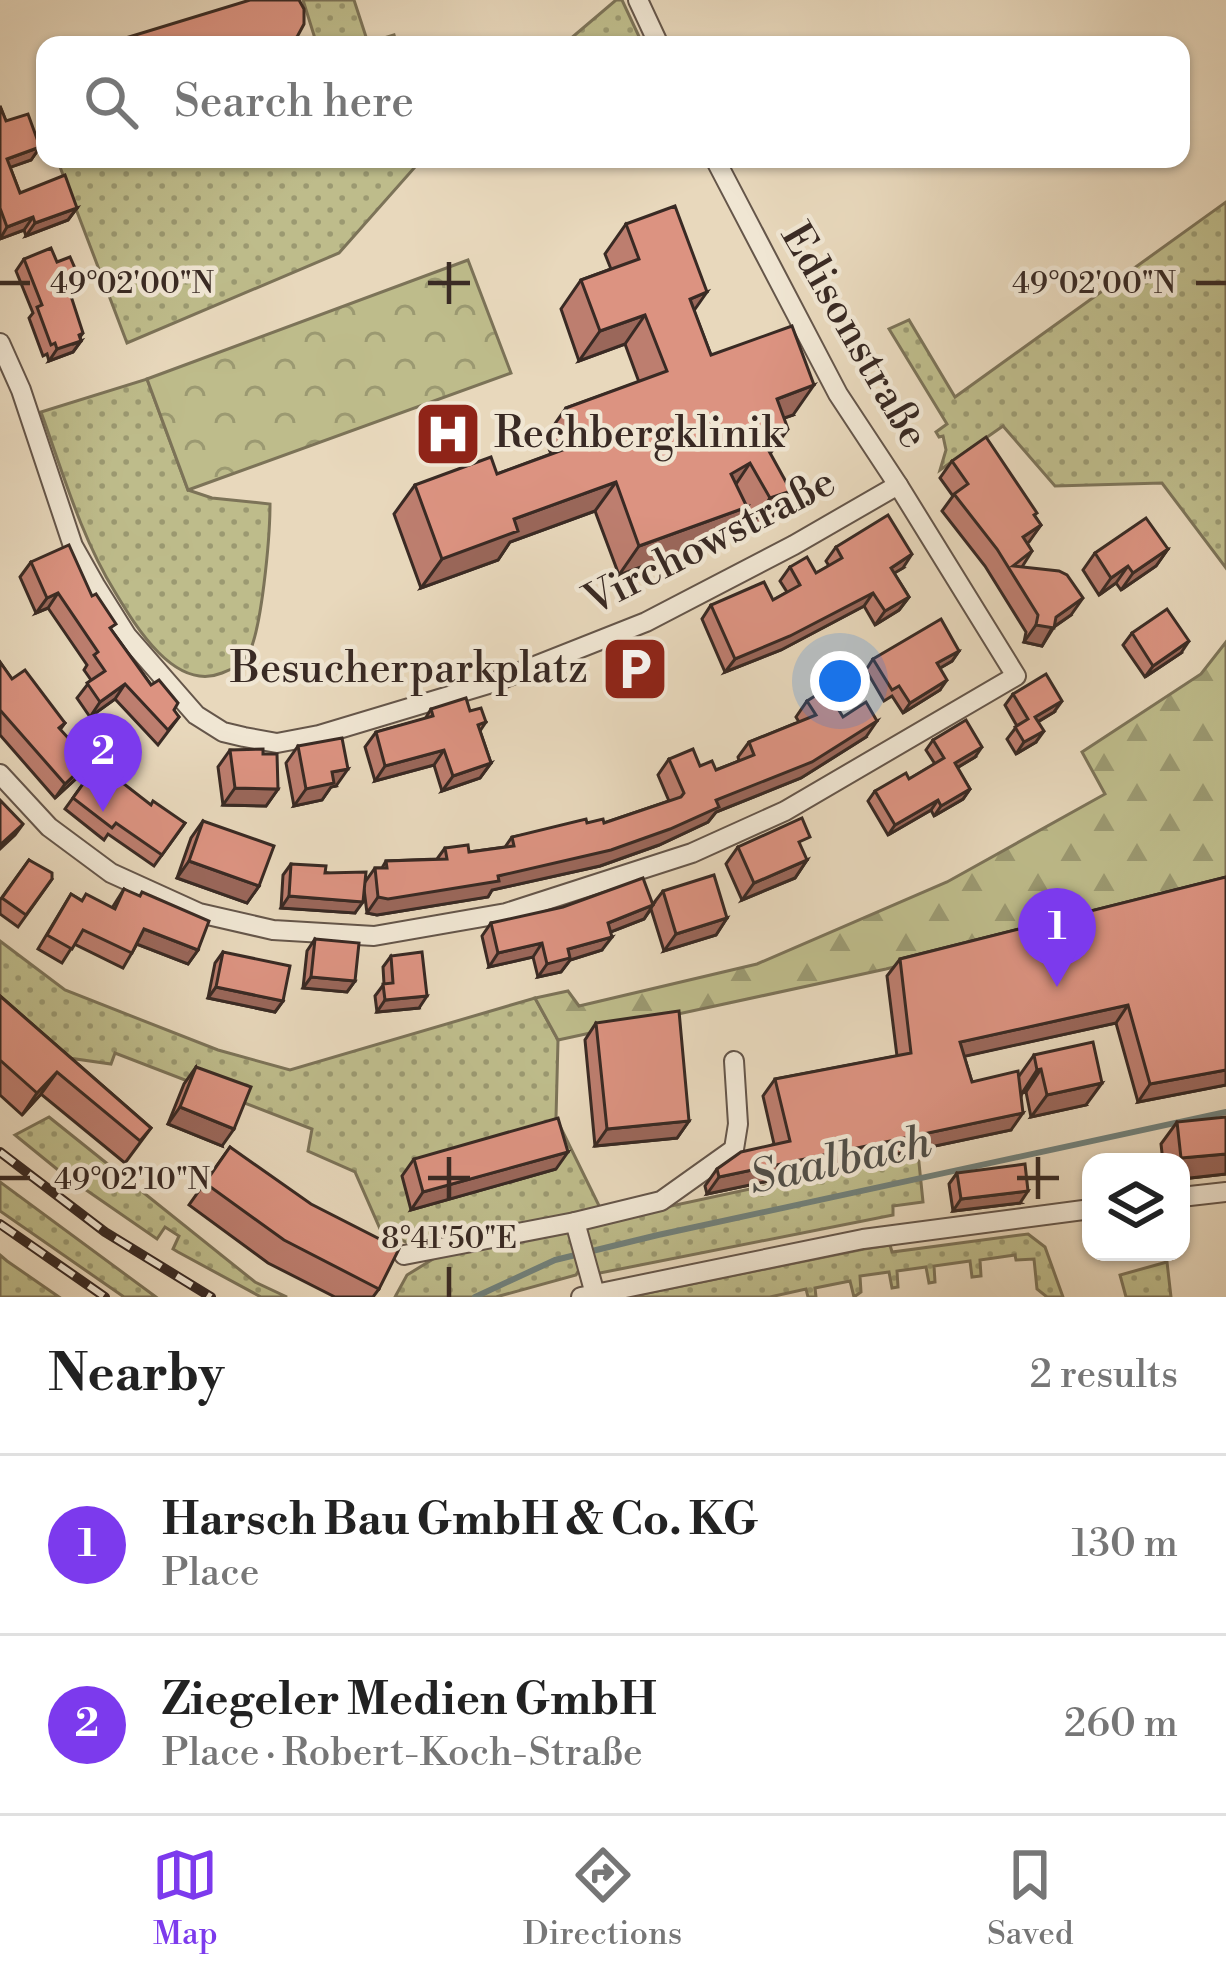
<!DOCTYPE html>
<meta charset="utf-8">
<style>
body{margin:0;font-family:"Libre Bodoni",serif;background:#f6f6f6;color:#222}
.controls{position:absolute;right:36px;bottom:36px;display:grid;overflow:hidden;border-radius:24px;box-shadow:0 3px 9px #0004}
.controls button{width:108px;height:108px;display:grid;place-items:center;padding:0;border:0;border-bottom:3px solid #e0e0e0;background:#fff;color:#222;font:60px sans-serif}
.you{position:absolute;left:840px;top:681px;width:42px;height:42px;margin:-30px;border:9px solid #fff;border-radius:50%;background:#1a73e8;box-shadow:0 0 0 18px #1a73e833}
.badge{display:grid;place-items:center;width:78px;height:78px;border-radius:50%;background:#7c3aed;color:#fff;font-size:39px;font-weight:700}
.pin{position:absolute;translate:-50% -99px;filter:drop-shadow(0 3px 6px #0008)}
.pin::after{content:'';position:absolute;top:63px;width:42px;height:36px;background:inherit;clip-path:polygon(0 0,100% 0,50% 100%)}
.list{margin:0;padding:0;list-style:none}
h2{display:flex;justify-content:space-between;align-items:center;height:156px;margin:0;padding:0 48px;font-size:51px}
h2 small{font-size:39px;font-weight:400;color:#767676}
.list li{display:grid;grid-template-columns:78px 1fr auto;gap:36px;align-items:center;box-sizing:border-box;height:180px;padding:0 48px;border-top:3px solid #e0e0e0}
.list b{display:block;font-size:45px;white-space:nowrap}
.list p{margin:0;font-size:39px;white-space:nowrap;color:#767676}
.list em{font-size:39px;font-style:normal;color:#767676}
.icon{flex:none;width:66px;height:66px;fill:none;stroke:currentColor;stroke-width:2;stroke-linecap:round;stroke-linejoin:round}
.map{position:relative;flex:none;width:1226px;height:1297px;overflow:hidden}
.search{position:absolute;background:#fff;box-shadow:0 3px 9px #0004;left:36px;right:36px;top:36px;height:132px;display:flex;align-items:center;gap:30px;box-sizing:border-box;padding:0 42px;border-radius:24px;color:#767676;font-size:45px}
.sheet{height:516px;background:#fff}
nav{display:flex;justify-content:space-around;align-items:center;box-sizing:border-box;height:168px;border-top:3px solid #e0e0e0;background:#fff;font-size:33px;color:#767676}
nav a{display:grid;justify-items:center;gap:6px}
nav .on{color:#7c3aed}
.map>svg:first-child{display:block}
.grass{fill:url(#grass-dots);stroke:#7c7358;stroke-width:3}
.forest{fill:url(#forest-firs);stroke:#7c7358;stroke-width:3}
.park{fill:url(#park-crowns);stroke:#7c7358;stroke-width:3}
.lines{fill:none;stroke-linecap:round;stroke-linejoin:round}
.stream{stroke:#71807a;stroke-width:6}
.street-casing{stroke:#65564a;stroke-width:22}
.street{stroke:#f0e6d3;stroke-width:18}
.rail-casing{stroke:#392a24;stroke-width:10}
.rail{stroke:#f0e6d3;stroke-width:6;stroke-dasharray:18;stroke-linecap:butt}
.wall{fill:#bd7e6f;stroke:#392a24;stroke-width:3}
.shaded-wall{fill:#9a675a;stroke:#392a24;stroke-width:3}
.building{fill:#dc9381;stroke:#392a24;stroke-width:3}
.ticks{fill:none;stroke:#392a24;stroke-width:4.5}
.labels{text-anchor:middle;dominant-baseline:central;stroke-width:9;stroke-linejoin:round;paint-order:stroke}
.street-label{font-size:42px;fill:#392a24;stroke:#f0e6d3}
.poi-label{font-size:42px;fill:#392a24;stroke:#f0e6d3;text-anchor:start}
.water-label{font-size:45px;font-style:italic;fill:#504e48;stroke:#f0e6d3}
.ticks-label{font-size:30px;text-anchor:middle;fill:#392a24;stroke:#f0e6d3;stroke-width:9;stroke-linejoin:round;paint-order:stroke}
</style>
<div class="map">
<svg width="1226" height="1297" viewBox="0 0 1226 1297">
<defs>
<pattern id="grass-dots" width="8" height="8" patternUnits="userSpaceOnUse" patternTransform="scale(3)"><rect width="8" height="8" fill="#bebc8b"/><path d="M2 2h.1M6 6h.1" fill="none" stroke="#9b9971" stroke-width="1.8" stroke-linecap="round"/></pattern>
<pattern id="forest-firs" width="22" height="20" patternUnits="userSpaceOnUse" patternTransform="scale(3)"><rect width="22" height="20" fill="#bebc8b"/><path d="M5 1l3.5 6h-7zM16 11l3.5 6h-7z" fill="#9b9971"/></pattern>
<pattern id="park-crowns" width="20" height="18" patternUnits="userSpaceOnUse" patternTransform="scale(3)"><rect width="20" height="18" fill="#bebc8b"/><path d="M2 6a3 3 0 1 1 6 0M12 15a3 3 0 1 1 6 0" fill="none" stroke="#9b9971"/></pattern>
</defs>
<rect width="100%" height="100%" fill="#e8d8bc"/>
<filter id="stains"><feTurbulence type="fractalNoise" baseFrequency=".00167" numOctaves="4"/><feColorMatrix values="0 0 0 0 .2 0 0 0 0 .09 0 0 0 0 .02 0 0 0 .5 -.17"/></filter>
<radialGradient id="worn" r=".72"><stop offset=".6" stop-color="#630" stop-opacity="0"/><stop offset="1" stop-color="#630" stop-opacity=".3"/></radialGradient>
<!-- grass -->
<g class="grass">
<path d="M303 0H354L368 43 394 35 397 45H317Z"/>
<path d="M616 0H622L643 45H563Z"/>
<path d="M57 159H418L415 167 339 253 127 343Z"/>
<path d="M1226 202V568L1162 483 1055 486 1003 426 940 470 946 450 943 436 939 437 936 432 947 424 889 329 909 320 955 397Z"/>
<path d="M147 379 188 490 212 498 270 504C270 533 262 637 246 658 241 665 230 670 222 673 175 692 136 627 115 592 81 537 63 473 41 412Z"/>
<path d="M0 941 65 990 218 1050 290 1070 535 998 558 1040 556 1118 606 1220 918 1153 923 1202 893 1206V1215L600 1273 580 1268 576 1275 496 1297H395L407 1275 438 1256 381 1231 355 1172 308 1151 312 1129 115 1053 111 1064 62 1057 0 1005Z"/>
<path d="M49 1117 255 1282 287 1297H261L178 1252 173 1249 179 1236 165 1227 157 1239 63 1174 15 1135Z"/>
<path d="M0 1182 156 1297H124L0 1211Z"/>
<path d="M1028 1234 1045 1247 1063 1297H1047L1037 1289 1034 1259 1016 1260 1015 1255 980 1260 981 1276 972 1277 970 1261 934 1266 935 1282 929 1283 926 1267 897 1271 898 1287 892 1288 889 1272 860 1276 861 1292 854 1297 850 1281 815 1288 816 1297H808L806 1289 770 1297H628L864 1249 890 1245 892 1252Z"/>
<path d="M0 1255 7 1261 59 1297H0Z"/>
<path d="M1167 1262 1171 1297H1126L1120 1275Z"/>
</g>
<!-- forest -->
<path class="forest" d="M1226 642V885L886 969 558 1040 535 998 568 991 579 1006 757 964 947 882 1105 794 1082 752 1201 674Z"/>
<!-- park -->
<path class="park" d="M468 260 511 373 188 490 147 379Z"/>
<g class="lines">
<!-- stream -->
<path class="stream" d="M475 1297 555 1260 658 1235 1226 1112"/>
<defs>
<g id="street">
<path d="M638 0 659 45"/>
<path d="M715 159 838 394 898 485"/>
<path d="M0 343 21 390 73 546 95 585 127 636 196 715 223 732 244 737 277 743 319 735 492 683 646 622 794 545 898 485 1016 676 785 811 692 853 506 913 374 936 273 930 199 913 111 873 49 827 0 774"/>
<path d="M1181 1197 1226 1192"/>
<path d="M575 1222 661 1201 734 1149 738 1124 734 1061"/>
<path d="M404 1255 575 1222 595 1294"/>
<path d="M581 1297 863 1239 1091 1209"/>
</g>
</defs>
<!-- street casing -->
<use href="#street" class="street-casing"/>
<!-- street -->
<use href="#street" class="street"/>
<defs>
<g id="rail">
<path d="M0 1152 105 1232 211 1297"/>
<path d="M0 1224 105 1297"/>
</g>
</defs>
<!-- rail casing -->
<use href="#rail" class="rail-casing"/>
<!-- rail -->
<use href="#rail" class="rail"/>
</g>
<!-- wall -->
<g class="wall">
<path d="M0 106 6 121 40 147 31 160 10 167 20 193 77 208 68 220 26 236 24 230 0 239Z"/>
<path d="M626 224 694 311 711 355 793 415 784 418 770 453V520L750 527 742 514 726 536 619 575 595 511 510 542 498 560 421 588 394 514 415 485 497 474 551 454 545 438 566 408 639 382 625 344 579 361 561 309 581 280 611 269 605 254Z"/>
<path d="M24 259 57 262 81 282 70 294 81 341 73 352 49 361 47 354 43 356 29 318 33 313 16 271Z"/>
<path d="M952 461 1035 516 1041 525 1027 543 1032 551 1022 567 1071 615 1054 627 1042 646 1024 642 1026 632 985 566 942 511 953 496 940 478Z"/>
<path d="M836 547 903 568 894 573 909 597 899 610 875 625 864 606 781 650 725 672 702 619 711 605 773 600 787 592 780 581 790 567 816 573 829 566 826 561Z"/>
<path d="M1168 549 1156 566 1121 590 1116 583 1099 595 1083 570 1095 553Z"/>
<path d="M31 562 92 596 112 631 151 685 179 717 158 745 115 699 90 717 77 698 91 680 84 670 87 665 48 608 36 613 20 577Z"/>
<path d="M1132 633 1181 653 1145 677 1123 645Z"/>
<path d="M959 651 952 661 940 668V690L903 713 892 696 884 701 866 670 873 659Z"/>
<path d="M0 662 12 679 65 723 60 730 80 775 55 798 0 735Z"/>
<path d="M1013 694 1054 712 1038 722 1036 742 1016 754 1007 739 1017 726 1005 705Z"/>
<path d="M807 701 843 717 866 737 801 778 716 812 708 822 659 845 600 866 492 890 488 897 377 915 367 913 364 889 355 913 281 908 283 875 291 864 365 882 375 868H382L386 861 437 859 445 848 469 852 505 847 512 837 587 823H604L669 801 658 775 669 759 716 770 739 761 738 757 749 742 799 722 796 717Z"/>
<path d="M431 709 470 711 486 722 480 731 491 763 480 778 442 791 434 765 375 781 365 747 376 732 425 719Z"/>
<path d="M933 740 975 757 957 768 970 789 963 799 934 816 931 810 888 835 868 801 875 791 909 779 935 764 926 750Z"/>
<path d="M298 746 336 786 331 787 322 800 294 806 286 763Z"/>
<path d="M230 750 263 754 278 789 266 806 223 805 218 767Z"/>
<path d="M93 770 103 781 185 823 154 866 108 834 104 840 65 809Z"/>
<path d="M203 821 259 886 247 903 177 878 191 838Z"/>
<path d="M738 847 807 860 795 878 742 900 726 864Z"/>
<path d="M29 860 52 879 18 927 0 914V900Z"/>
<path d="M1226 877V1085L1138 1102 1116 1023 964 1056 972 1082 1019 1076 1034 1055 1086 1105 1031 1117 1026 1092 1022 1093 1011 1130 707 1194 705 1186 717 1169 774 1144 763 1096 775 1079 897 1056 887 976 900 959Z"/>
<path d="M124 889 198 950 188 964 137 944 123 968 74 944 62 963 38 949 71 894 81 900 112 908Z"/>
<path d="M663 891 727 918 716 935 664 951 651 909 644 919 610 932 602 950 570 960 561 972 538 977 533 957 489 967 482 936 491 923 653 904Z"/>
<path d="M315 939 355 981 347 992 303 988 307 951Z"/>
<path d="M223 952 283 1001 275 1012 208 998 215 963Z"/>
<path d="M391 956 419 1008 377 1012 375 996 384 984 383 967Z"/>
<path d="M0 996 151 1128 125 1163 41 1094 22 1115 0 1095Z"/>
<path d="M596 1023 689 1121 677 1138 595 1146 585 1040Z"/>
<path d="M196 1067 222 1146 168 1124 184 1084Z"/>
<path d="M1177 1122 1226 1174 1181 1179V1162H1163L1161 1144Z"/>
<path d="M230 1147 379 1289 373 1297H335L268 1263 189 1205Z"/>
<path d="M414 1159 556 1169 411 1210 402 1176Z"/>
<path d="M957 1173 1020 1203 953 1211 949 1184Z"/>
</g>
<!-- shaded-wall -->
<g class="shaded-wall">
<path d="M254 39 269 45H234Z"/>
<path d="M40 147 31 160 0 171 7 159Z"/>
<path d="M77 208 68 220 26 236 35 223Z"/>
<path d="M33 217 24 230 0 239 7 227Z"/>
<path d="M707 292 686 322 690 299Z"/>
<path d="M645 315 625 344 579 361 600 331Z"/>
<path d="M83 333 76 343 81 341 73 352 49 361 57 349Z"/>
<path d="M814 385 793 415 756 428 777 399Z"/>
<path d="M788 429 767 458 750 463 730 493 731 474 764 442Z"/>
<path d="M616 482 595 511 510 542 498 560 421 588 442 559 514 519Z"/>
<path d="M791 491 770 520 750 527 770 498Z"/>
<path d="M747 507 726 536 619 575 639 546Z"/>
<path d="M1041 525 1029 542 1011 555 1023 537Z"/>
<path d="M1168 549 1156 566 1121 590 1133 573Z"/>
<path d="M912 554 903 568 881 581 891 568Z"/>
<path d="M1128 566 1116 583 1099 595 1111 578Z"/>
<path d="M58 593 48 608 36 613 47 598Z"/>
<path d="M873 593 864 606 781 650 725 672 735 659Z"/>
<path d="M909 597 899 610 875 625 885 611Z"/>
<path d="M1083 598 1071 615 1052 628 1042 646 1024 642 1036 625 1056 617Z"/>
<path d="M1189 641 1181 653 1145 677 1153 666Z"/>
<path d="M959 651 952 661 930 674 937 663Z"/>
<path d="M947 680 940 690 903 713 910 703Z"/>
<path d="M125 684 115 699 90 717 100 702Z"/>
<path d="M1062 701 1054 712 1027 728 1035 717Z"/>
<path d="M877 721 866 737 801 778 716 812 708 822 659 845 600 866 492 890 488 897 377 915 367 913 378 897 498 876 716 800Z"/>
<path d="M1044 731 1036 742 1016 754 1024 742Z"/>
<path d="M982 747 975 757 948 773 955 763Z"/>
<path d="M444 750 434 765 375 781 385 766Z"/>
<path d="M89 761 80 775 55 798 65 784Z"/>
<path d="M491 763 480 778 442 791 453 776Z"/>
<path d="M348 769 336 786 331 787 322 800 294 806 306 789 332 772Z"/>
<path d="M235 788 278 789 266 806 223 805Z"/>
<path d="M970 789 963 799 934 816 941 806Z"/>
<path d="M938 800 931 810 888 835 895 825Z"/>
<path d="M23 824 15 835 0 849V845Z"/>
<path d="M807 860 795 878 742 900 754 883Z"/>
<path d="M189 861 259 886 247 903 177 878Z"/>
<path d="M289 896 363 902 355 913 281 908Z"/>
<path d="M653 905 644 919 598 937 608 923Z"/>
<path d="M727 918 716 935 664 951 676 934Z"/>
<path d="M144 929 198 950 188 964 134 943Z"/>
<path d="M612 937 602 950 570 960 561 972 538 977 547 964 568 949Z"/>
<path d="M542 943 533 957 489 967 498 953Z"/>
<path d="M311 977 355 981 347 992 303 988Z"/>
<path d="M216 987 283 1001 275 1012 208 998Z"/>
<path d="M427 996 419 1008 377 1012 385 1000Z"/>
<path d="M1128 1005 1116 1023 948 1060 960 1042Z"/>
<path d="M1041 1069 1026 1092 1022 1093 1037 1070Z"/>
<path d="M1226 1070V1085L1138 1102 1150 1084Z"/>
<path d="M57 1072 41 1094 22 1115 37 1093Z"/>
<path d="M1102 1083 1086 1105 1031 1117 1047 1095Z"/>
<path d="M180 1107 234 1129 222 1146 168 1124Z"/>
<path d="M1023 1113 1011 1130 707 1194 719 1177Z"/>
<path d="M689 1121 677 1138 595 1146 607 1129Z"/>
<path d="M568 1152 556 1169 411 1210 423 1192Z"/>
<path d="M1226 1154V1174L1181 1179V1162H1178L1181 1158Z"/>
<path d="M1028 1191 1020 1203 953 1211 961 1199Z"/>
</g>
<!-- building -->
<g class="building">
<path d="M250 0H299L304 9V24L297 37 277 45H269L254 39 234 45 106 44Z"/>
<path d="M0 106 6 121 28 114 40 147 7 159 20 193 65 175 77 208 35 223 33 217 7 227 0 208Z"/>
<path d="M675 206 707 292 690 299 711 355 792 326 814 385 777 399 788 429 764 442 791 491 770 498 750 463 731 474 747 507 639 546 616 482 514 519 518 531 442 559 415 485 491 457 497 474 579 444 566 408 667 371 645 315 600 331 581 280 639 259 626 224Z"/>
<path d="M51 248 57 262 70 257 81 282 68 287 83 333 79 335 81 341 57 349 55 343 51 345 37 307 42 305 24 259Z"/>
<path d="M986 437 1037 513 1034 515 1041 525 1023 537 1032 551 1013 566 1059 571 1067 575 1083 598 1056 617 1054 628 1036 625 1038 615 997 549 954 494 968 484 952 461Z"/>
<path d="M888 515 912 554 891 568 909 597 885 611 873 593 790 636 735 659 711 605 764 582 773 600 800 585 790 567 807 557 816 573 842 558 836 547Z"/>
<path d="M1146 518 1168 549 1133 573 1128 566 1111 578 1095 553Z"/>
<path d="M69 545 92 596 96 594 116 624 110 628 151 685 159 680 178 703 174 710 179 717 168 730 125 684 100 702 87 683 105 671 94 655 98 652 58 593 47 598 31 562Z"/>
<path d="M1167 609 1189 641 1153 666 1132 633Z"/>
<path d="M941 619 959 651 937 663 947 680 910 703 899 686 892 690 873 659Z"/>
<path d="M0 662 12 679 25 670 65 723 59 728 89 761 65 784 0 710Z"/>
<path d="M1046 674 1062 701 1035 717 1044 731 1024 742 1015 727 1028 719 1013 694Z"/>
<path d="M826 689 843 717 866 702 877 721 812 762 716 800 719 807 670 829 611 850 498 876 499 881 388 899 378 897 375 868H387L386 861 447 859 445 848 468 845 469 852 514 846 512 837 586 819 587 823 603 819 604 823 681 797 684 793 669 759 693 749 700 766 712 761 716 770 754 755 749 742 816 715 807 701Z"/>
<path d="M466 698 470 711 481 708 486 722 478 725 491 763 453 776 444 750 385 766 376 732 433 716 431 709Z"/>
<path d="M966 720 982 747 955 763 970 789 941 806 938 800 895 825 875 791 906 773 909 779 944 758 933 740Z"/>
<path d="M342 738 348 769 332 772 334 783 306 789 298 746Z"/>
<path d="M263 749V754H277L278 789 235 788 230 750Z"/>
<path d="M93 770 103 781 110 773 151 805 153 801 185 823 162 855 116 823 112 828 73 798Z"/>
<path d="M0 800 23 824 0 845Z"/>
<path d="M802 818 810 837 799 842 807 860 754 883 738 847Z"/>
<path d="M203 821 274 846 259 886 189 861Z"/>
<path d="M29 860 52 873V879L26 915 2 898Z"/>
<path d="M291 864 326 866 325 873 366 872 363 902 289 896Z"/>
<path d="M714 875 727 918 676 934 663 891Z"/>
<path d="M1226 877V1070L1150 1084 1128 1005 960 1042 972 1082 1018 1071 1023 1113 719 1177 717 1169 741 1152 790 1141 775 1079 911 1053 900 959Z"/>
<path d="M643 878 653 905 608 923 612 937 568 949 570 958 547 964 542 943 498 953 491 923 563 907Z"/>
<path d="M124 889 140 896 142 892 209 921 198 950 144 929 132 953 83 930 72 949 47 935 71 894 82 901 86 894 115 909Z"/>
<path d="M315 939 359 943 355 981 311 977Z"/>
<path d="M223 952 290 966 283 1001 216 987Z"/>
<path d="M422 952 427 996 385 1000 383 984 393 983 391 956Z"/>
<path d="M0 996 151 1128 140 1141 57 1072 37 1093 0 1060Z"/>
<path d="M679 1011 689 1121 607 1129 596 1023Z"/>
<path d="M1093 1042 1102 1083 1047 1095 1041 1069 1037 1070 1034 1055Z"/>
<path d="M196 1067 251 1087 234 1129 180 1107Z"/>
<path d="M1226 1117V1154L1181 1158 1177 1122Z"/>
<path d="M558 1118 568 1152 423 1192 414 1159Z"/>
<path d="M230 1147 311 1204 399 1249 379 1289 284 1240 205 1183Z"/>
<path d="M1025 1164 1028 1191 961 1199 957 1173Z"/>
</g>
<!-- ticks -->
<path class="ticks" d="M449 262V304M0 283H30M428 283H470M1196 283H1226M449 1157V1199M1038 1157V1199M0 1178H30M428 1178H470M1017 1178H1059M449 1267V1297"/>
<!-- icons -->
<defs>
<symbol id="hospital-square" viewBox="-11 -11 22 22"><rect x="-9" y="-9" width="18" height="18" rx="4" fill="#8f2418" stroke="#f0e6d3"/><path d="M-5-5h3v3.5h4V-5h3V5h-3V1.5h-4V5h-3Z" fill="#fff"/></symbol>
<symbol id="parking-square" viewBox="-11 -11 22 22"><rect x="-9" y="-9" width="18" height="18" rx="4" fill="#8f2418" stroke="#f0e6d3"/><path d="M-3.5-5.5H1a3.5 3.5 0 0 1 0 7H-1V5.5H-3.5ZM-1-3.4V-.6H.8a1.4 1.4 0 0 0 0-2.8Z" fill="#fff"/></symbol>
</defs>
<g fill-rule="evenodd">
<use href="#hospital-square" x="410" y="396" width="76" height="76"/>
<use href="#parking-square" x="597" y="631" width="76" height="76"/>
</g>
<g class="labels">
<!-- street labels -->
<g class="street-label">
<text transform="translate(854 336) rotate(60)">Edisonstraße</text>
<text transform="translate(710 542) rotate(-27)">Virchowstraße</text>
</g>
<!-- poi labels -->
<g class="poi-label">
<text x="494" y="434">Rechbergklinik</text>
<text x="588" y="669" text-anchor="end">Besucherparkplatz</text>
</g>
<!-- water labels -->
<g class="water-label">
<text transform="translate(840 1161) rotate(-12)">Saalbach</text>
</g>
</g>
<g class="ticks-label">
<text x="1094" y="293">49°02'00"N</text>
<text x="132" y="293">49°02'00"N</text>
<text x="132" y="1189">49°02'10"N</text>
<text x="449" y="1248">8°41'50"E</text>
</g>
<rect width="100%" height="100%" filter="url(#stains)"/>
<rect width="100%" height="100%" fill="url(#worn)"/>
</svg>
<div class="controls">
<button><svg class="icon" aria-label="layers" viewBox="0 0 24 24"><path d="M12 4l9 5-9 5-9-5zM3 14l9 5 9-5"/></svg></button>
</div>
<div class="you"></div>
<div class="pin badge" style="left:1057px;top:987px">1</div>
<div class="pin badge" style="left:103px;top:812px">2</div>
<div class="search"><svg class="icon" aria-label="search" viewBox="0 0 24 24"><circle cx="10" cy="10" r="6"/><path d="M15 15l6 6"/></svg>Search here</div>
</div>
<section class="sheet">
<h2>Nearby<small>2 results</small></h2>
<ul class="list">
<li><span class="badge">1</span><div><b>Harsch Bau GmbH &amp; Co. KG</b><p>Place</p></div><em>130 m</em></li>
<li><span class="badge">2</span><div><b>Ziegeler Medien GmbH</b><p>Place · Robert-Koch-Straße</p></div><em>260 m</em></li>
</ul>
</section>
<nav>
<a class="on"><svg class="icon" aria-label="map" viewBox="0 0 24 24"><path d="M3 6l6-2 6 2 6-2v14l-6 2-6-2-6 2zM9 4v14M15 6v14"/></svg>Map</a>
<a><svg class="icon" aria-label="directions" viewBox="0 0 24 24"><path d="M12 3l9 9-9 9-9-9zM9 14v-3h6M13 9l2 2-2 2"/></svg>Directions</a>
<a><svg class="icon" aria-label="saved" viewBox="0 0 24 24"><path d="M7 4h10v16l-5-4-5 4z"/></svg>Saved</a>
</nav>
